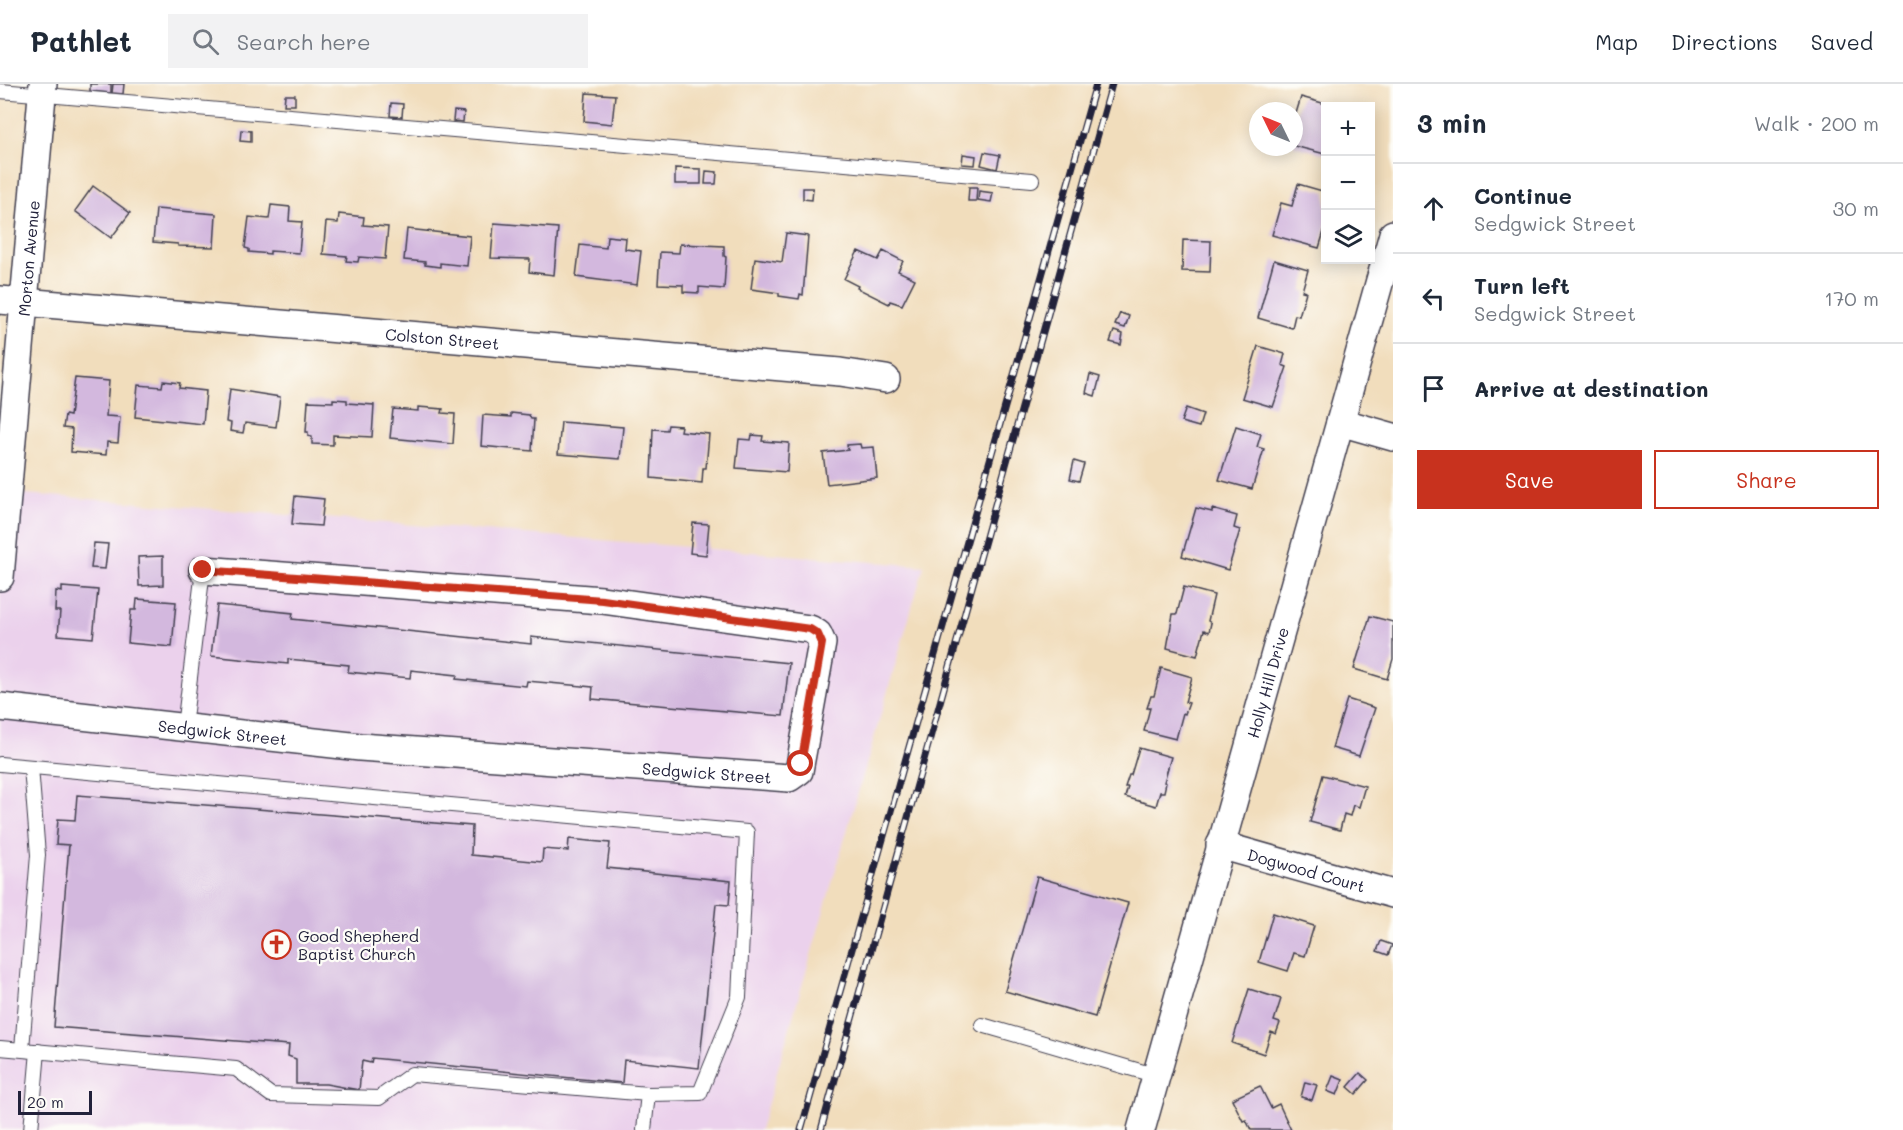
<!DOCTYPE html>
<meta charset="utf-8">
<style>
body{margin:0;font-family:Mali,sans-serif;background:#f2f2f3;color:#1f2937}
.controls{position:absolute;right:18px;top:18px;display:grid;overflow:hidden;border-radius:0px;box-shadow:0 3px 15px #0003}
.controls button{width:54px;height:54px;display:grid;place-items:center;padding:0;border:0;border-bottom:2px solid #e0e1e3;background:#fff;color:#1f2937;font:30px sans-serif}
.compass{position:absolute;left:1249px;top:18px;width:54px;height:54px;border-radius:50%;background:#fff;box-shadow:0 3px 15px #0003;rotate:313deg}
.scale{position:absolute;left:18px;bottom:15px;width:74px;box-sizing:border-box;padding-left:6px;border:3px solid #22223b;border-top:0;font-size:16px;line-height:21px;white-space:nowrap;color:#22223b;-webkit-text-stroke:4px #fdfcf7;paint-order:stroke}
.stop{position:absolute;width:18px;height:18px;margin:-14px;border:4px solid #c8321e;border-radius:50%;background:#fff}
.stop.end{background:#c8321e;border-color:#fff;box-shadow:0 2px 6px #0008}
.list{margin:0;padding:0;list-style:none}
h2{display:flex;justify-content:space-between;align-items:center;height:78px;margin:0;padding:0 24px;font-size:26px}
h2 small{font-size:20px;font-weight:400;color:#747a83}
.list li{display:grid;grid-template-columns:39px 1fr auto;gap:18px;align-items:center;box-sizing:border-box;height:90px;padding:0 24px;border-top:2px solid #e0e1e3}
.list b{display:block;font-size:22px;white-space:nowrap}
.list p{margin:0;font-size:20px;white-space:nowrap;color:#747a83}
.list em{font-size:20px;font-style:normal;color:#747a83}
.actions{display:flex;gap:12px;padding:18px 24px}
.actions a{flex:1;padding:14px 0;border:2px solid #c8321e;border-radius:0px;text-align:center;font-size:21px;color:#c8321e}
.actions .main{background:#c8321e;color:#fff}
.icon{flex:none;width:33px;height:33px;fill:none;stroke:currentColor;stroke-width:2;stroke-linecap:round;stroke-linejoin:round}
.map{position:relative;flex:none;width:1393px;height:1046px;overflow:hidden}
header{display:flex;align-items:center;gap:36px;box-sizing:border-box;height:84px;padding:0 30px;background:#fff;border-bottom:2px solid #e0e1e3}
header strong{font-size:28px}
nav{display:flex;gap:33px;margin-inline-start:auto;font-size:21px}
.search{width:420px;height:54px;background:#f2f2f3;display:flex;align-items:center;gap:15px;box-sizing:border-box;padding:0 21px;border-radius:0px;color:#747a83;font-size:22px}
main{display:flex}
aside{flex:1;background:#fff}
.map>svg:first-child{display:block}
.built{fill:#ebd1ec}
.building{fill:#d3b8de}
.lines{fill:none;stroke-linecap:round;stroke-linejoin:round}
.lane-casing{stroke:#413e4e;stroke-width:16}
.street-casing{stroke:#413e4e;stroke-width:30}
.lane{stroke:#fff;stroke-width:14}
.street{stroke:#fff;stroke-width:27}
.rail-casing{stroke:#22223b;stroke-width:7}
.rail{stroke:#fdfcf7;stroke-width:4.5;stroke-dasharray:14;stroke-linecap:butt}
.route{stroke:#c8321e;stroke-width:8}
.labels{text-anchor:middle;dominant-baseline:central;stroke-width:4.5;stroke-linejoin:round;paint-order:stroke}
.street-label{font-size:16px;fill:#22223b;stroke:#fdfcf7}
.poi-label{font-size:16px;fill:#22223b;stroke:#fdfcf7;text-anchor:start}
</style>
<header>
<strong>Pathlet</strong>
<div class="search"><svg class="icon" aria-label="search" viewBox="0 0 24 24"><circle cx="10" cy="10" r="6"/><path d="M15 15l6 6"/></svg>Search here</div>
<nav><a>Map</a><a>Directions</a><a>Saved</a></nav>
</header>
<main>
<div class="map">
<svg width="1393" height="1046" viewBox="0 0 1393 1046">
<rect width="100%" height="100%" fill="#fdfcf7"/>
<filter id="ink" filterUnits="userSpaceOnUse"><feTurbulence type="fractalNoise" baseFrequency=".0167" numOctaves="2"/><feDisplacementMap in="SourceGraphic" scale="12" xChannelSelector="R" yChannelSelector="G"/><feConvolveMatrix kernelMatrix="1 2 1 2 8 2 1 2 1" color-interpolation-filters="sRGB"/></filter>
<filter id="wash" filterUnits="userSpaceOnUse"><feTurbulence type="fractalNoise" baseFrequency=".008" numOctaves="4" result="noise"/><feDisplacementMap in="SourceGraphic" scale="24" xChannelSelector="R" yChannelSelector="G"/><feGaussianBlur stdDeviation="1.35" result="paint"/><feColorMatrix in="noise" values="0 0 0 0 0 0 0 0 0 0 0 0 0 0 0 0 0 1.4 0 .05"/><feComposite in="paint" operator="in"/></filter>
<g filter="url(#wash)">
<rect width="100%" height="100%" fill="#f1ddbc"/>
<!-- built -->
<path class="built" d="M0 408 924 482 760 1046H0Z"/>
<g id="blocks">
<!-- building -->
<g class="building">
<path d="M90 0H111V9L90 7Z"/>
<path d="M113 0H124L123 10 112 9Z"/>
<path d="M586 9 615 11 612 40 584 37Z"/>
<path d="M285 11H295V21H284Z"/>
<path d="M1301 13 1333 22H1326L1325 70 1294 62V36Z"/>
<path d="M391 19 403 20 402 33 390 32Z"/>
<path d="M454 27 464 28 463 38 453 37Z"/>
<path d="M241 46 251 47V58L240 57Z"/>
<path d="M984 68 1000 71 997 85 981 81Z"/>
<path d="M963 70 976 72 975 81 962 80Z"/>
<path d="M675 84 701 85V100H675Z"/>
<path d="M706 87 717 88 716 100H705Z"/>
<path d="M1298 100 1326 108V141L1319 164 1272 151 1281 119 1292 122Z"/>
<path d="M93 102 130 129 111 154 75 127Z"/>
<path d="M969 103H977L976 117H968Z"/>
<path d="M803 104H813L812 116 803 115Z"/>
<path d="M979 107 993 109 991 118 978 116Z"/>
<path d="M271 121 290 123 289 137 302 138 299 169 270 167V170L249 168V165L245 164 249 133 269 135Z"/>
<path d="M156 125 216 130 214 163 178 162V160L153 158Z"/>
<path d="M339 130 364 133 363 141 388 143 385 175 359 173 358 178 346 177 347 172 323 170 326 138 338 139Z"/>
<path d="M494 139 558 144 554 191 529 188 530 175 491 174Z"/>
<path d="M407 145 470 152 467 182 440 179V183L425 181V178L404 176Z"/>
<path d="M786 149 808 152 803 211 800 210 799 215 779 212V209L751 205 755 174 782 178Z"/>
<path d="M607 152 626 154 625 165 641 167 637 201 576 193 580 161 606 164Z"/>
<path d="M1183 156 1211 157 1210 188 1182 187Z"/>
<path d="M680 160 724 162V172L726 173 724 205 699 203V209L683 208V201L658 200 660 168 679 169Z"/>
<path d="M858 167 878 176 883 167 903 177 898 187 915 195 902 221 890 217 889 220 857 204 858 202 844 195Z"/>
<path d="M1274 176 1308 186 1302 207 1306 208 1299 232 1295 231 1292 244 1258 234Z"/>
<path d="M1120 229 1129 232 1125 244 1115 241Z"/>
<path d="M1114 247 1123 250 1121 261 1110 258Z"/>
<path d="M1258 262 1285 270 1282 281 1287 283 1273 323 1242 314Z"/>
<path d="M1090 290 1100 293 1095 312 1086 309Z"/>
<path d="M75 294 109 297 106 332 120 333 118 359 107 358 106 371 71 368 72 345 63 344 65 331 70 332Z"/>
<path d="M163 297 180 299 179 304 206 307 203 340 135 333 138 301 162 303Z"/>
<path d="M230 305 280 313 276 343 245 339 243 349 230 347 231 339 226 338Z"/>
<path d="M333 315 347 316V319L374 321 372 353 333 351V361L312 360V353L308 352V348H306L308 317 333 318Z"/>
<path d="M418 323 443 325 442 329 455 330 453 360 390 354 393 325 418 327Z"/>
<path d="M1186 324 1203 330 1199 343 1181 338Z"/>
<path d="M511 329 529 331 531 335H534L532 367 481 362 483 331 511 333Z"/>
<path d="M561 338 623 343 620 375 558 370Z"/>
<path d="M668 341 681 342 680 347 709 350 706 384H703L702 399 651 394 653 345 667 346Z"/>
<path d="M1236 342 1261 350 1257 363 1264 365 1252 405 1219 396Z"/>
<path d="M752 351 763 352 762 357 789 359 787 388 736 384 739 355 751 356Z"/>
<path d="M860 360 861 364 874 363 877 394 827 400 823 369 848 366 847 361Z"/>
<path d="M1074 377 1084 380 1079 397 1070 395Z"/>
<path d="M295 412 324 415 321 442 292 440Z"/>
<path d="M1196 424 1212 428V425L1237 432 1234 444 1240 446 1228 486 1182 472Z"/>
<path d="M693 439 709 440 706 471 690 469Z"/>
<path d="M94 459 108 460 105 485 91 484Z"/>
<path d="M163 472V501L139 502 138 473Z"/>
<path d="M62 503 98 506 93 554 58 551 60 527H55L56 507 62 508Z"/>
<path d="M1184 503 1214 511 1208 537 1211 539 1209 548 1204 546 1197 572 1167 564 1173 530H1177Z"/>
<path d="M137 515 176 518 172 563 128 559 131 526H136Z"/>
<path d="M217 521 293 529 292 535 531 560V553L789 579 783 632 592 615 593 603 527 597 526 602 456 595 457 591 411 586 410 594 348 588 349 581 288 575V580L211 572Z"/>
<path d="M1370 532 1393 538V575L1387 595 1354 585Z"/>
<path d="M1161 584 1192 593 1185 618 1189 619 1185 630 1183 629 1176 655 1144 647 1150 624H1147L1151 612H1154Z"/>
<path d="M1347 615 1375 624 1359 672 1332 664Z"/>
<path d="M1139 664 1171 673 1164 698 1166 699 1164 708H1160L1156 722 1125 713 1128 703H1125L1129 691H1131Z"/>
<path d="M1323 691 1365 702 1359 723 1353 721 1350 732 1344 730 1340 746 1310 738Z"/>
<path d="M77 711 472 742 471 771 542 778 543 765 568 767 569 755 610 759 607 784 731 797 729 821 716 820 699 984 624 976 622 999 372 974 371 979 362 977 359 1006 326 1000H296V975L288 972 289 961 54 943 69 761 56 760 58 735 75 736Z"/>
<path d="M1037 793 1128 819 1095 933 1005 907Z"/>
<path d="M1273 829 1314 842 1305 872 1294 869 1288 887 1259 878Z"/>
<path d="M1381 857 1392 861 1388 871 1377 867Z"/>
<path d="M1249 905 1281 915 1274 937 1280 939 1276 950 1271 948 1264 970 1232 959Z"/>
<path d="M1360 989 1368 996 1356 1010 1348 1003Z"/>
<path d="M1333 992 1343 996 1337 1011 1327 1007Z"/>
<path d="M1305 998 1317 1001 1312 1016 1301 1013Z"/>
<path d="M1260 1002 1271 1024 1279 1020 1291 1046H1251L1246 1036 1243 1037 1232 1015Z"/>
</g>
</g>
</g>
<g filter="url(#ink)">
<use href="#blocks" fill-opacity="0" stroke="#413e4e" stroke-width="1.5"/>
<g class="lines">
<defs>
<g id="lane">
<path d="M0 7 1032 96"/>
<path d="M184 643 203 486"/>
<path d="M0 680 747 748 739 913 700 1009 648 1010"/>
<path d="M982 941 1157 992"/>
<path d="M0 964 236 985 271 1011 379 1014 412 990 648 1010 644 1046"/>
<path d="M22 965 38 771 31 683"/>
<path d="M31 1046 38 967"/>
</g>
<g id="street">
<path id="s1" d="M0 216 840 288 886 295"/>
<path d="M1340 338 1393 353"/>
<path id="s2" d="M0 493 43 0"/>
<path id="s3" d="M0 623 360 663 789 694 799 687 822 559 818 550 810 545 602 516 203 486"/>
<path id="s4" d="M1220 761 1393 810"/>
<path id="s5" d="M1141 1046 1393 150"/>
</g>
</defs>
<!-- lane casing -->
<use href="#lane" class="lane-casing"/>
<!-- street casing -->
<use href="#street" class="street-casing"/>
<!-- lane -->
<use href="#lane" class="lane"/>
<!-- street -->
<use href="#street" class="street"/>
<defs>
<g id="rail">
<path d="M801 1046 1096 0"/>
<path d="M821 1046 1112 0"/>
</g>
</defs>
<!-- rail casing -->
<use href="#rail" class="rail-casing"/>
<!-- rail -->
<use href="#rail" class="rail"/>
</g>
</g>
<g class="lines" filter="url(#ink)">
<!-- route -->
<path class="route" d="M203 486 603 516 810 545 818 550 822 559 801 680"/>
</g>
<!-- icons -->
<defs>
<symbol id="church-ring" viewBox="-11 -11 22 22"><circle r="9.5" fill="#fdfcf7" stroke="#c8321e" stroke-width="1.5"/><path d="M-1.2-6h2.4v3.5h3.3v2.4h-3.3V6h-2.4V-.1h-3.3v-2.4h3.3Z" fill="#c8321e"/></symbol>
</defs>
<g fill-rule="evenodd">
<use href="#church-ring" x="260" y="844" width="33" height="33"/>
</g>
<g class="labels">
<!-- street labels -->
<g class="street-label">
<text stroke="none"><textPath href="#s2" startOffset="320">Morton Avenue</textPath></text>
<text stroke="none"><textPath href="#s1" startOffset="444">Colston Street</textPath></text>
<text stroke="none"><textPath href="#s5" startOffset="465">Holly Hill Drive</textPath></text>
<text stroke="none"><textPath href="#s3" startOffset="224">Sedgwick Street</textPath></text>
<text stroke="none"><textPath href="#s3" startOffset="710">Sedgwick Street</textPath></text>
<text stroke="none"><textPath href="#s4" startOffset="90">Dogwood Court</textPath></text>
</g>
<!-- poi labels -->
<g class="poi-label">
<text x="298" y="851">Good Shepherd<tspan x="298" dy="18">Baptist Church</tspan></text>
</g>
</g>
</svg>
<div class="controls">
<button>+</button>
<button>−</button>
<button><svg class="icon" aria-label="layers" viewBox="0 0 24 24"><path d="M12 4l9 5-9 5-9-5zM3 14l9 5 9-5"/></svg></button>
</div>
<svg class="compass" viewBox="-18 -18 36 36"><path d="M0-13l5 13h-10z" fill="#e53935"/><path d="M0 13l5-13h-10z" fill="#747a83"/></svg>
<div class="scale">20 m</div>
<div class="stop" style="left:801px;top:680px"></div>
<div class="stop end" style="left:203px;top:486px"></div>
</div>
<aside>
<h2>3 min<small>Walk · 200 m</small></h2>
<ul class="list">
<li><svg class="icon" aria-label="ahead" viewBox="0 0 24 24"><path d="M12 20V5M6 11l6-6 6 6"/></svg><div><b>Continue</b><p>Sedgwick Street</p></div><em>30 m</em></li>
<li><svg class="icon" aria-label="left" viewBox="0 0 24 24"><path d="M17 20v-9H6M10 6l-5 5 5 5"/></svg><div><b>Turn left</b><p>Sedgwick Street</p></div><em>170 m</em></li>
<li><svg class="icon" aria-label="arrive" viewBox="0 0 24 24"><path d="M6 21V4h12l-3 4 3 4H6"/></svg><div><b>Arrive at destination</b></div></li>
</ul>
<div class="actions"><a class="main">Save</a><a>Share</a></div>
</aside>
</main>
